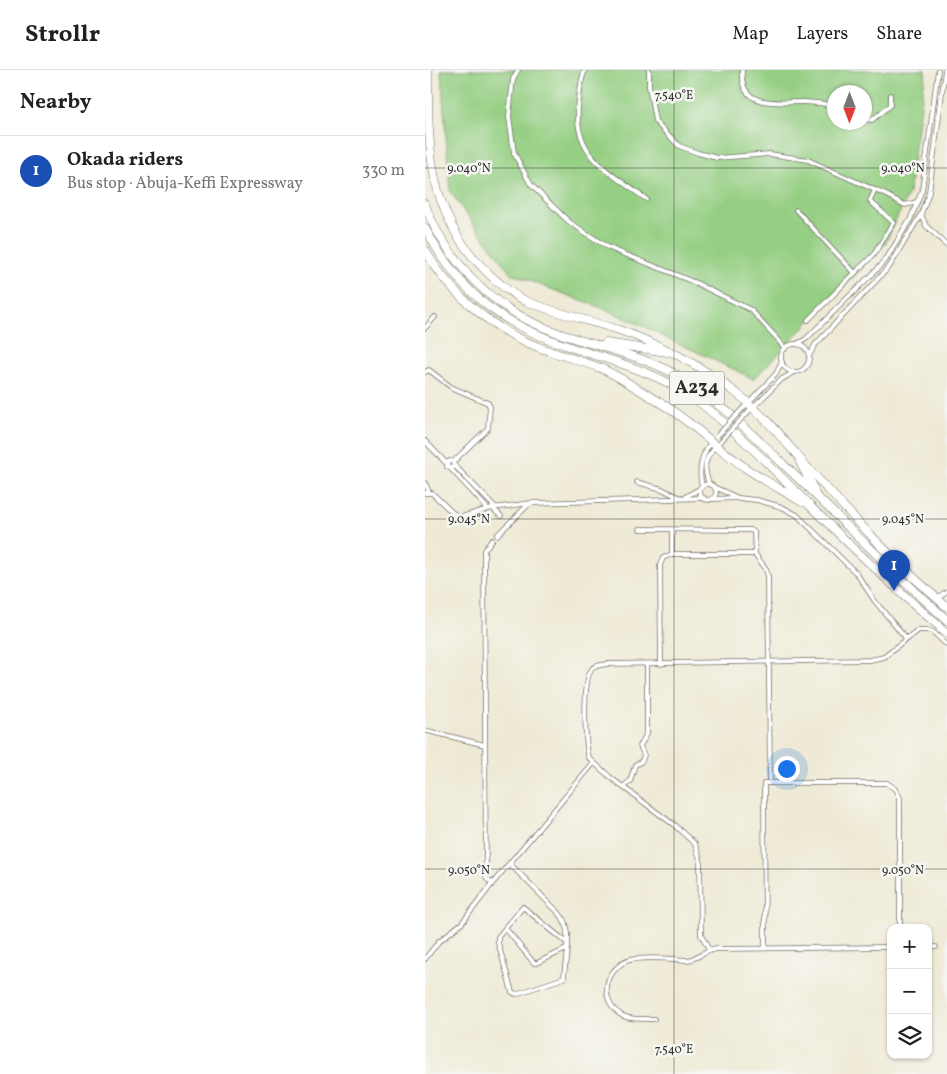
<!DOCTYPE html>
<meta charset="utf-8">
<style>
body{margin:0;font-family:Vollkorn,serif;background:#f6f6f6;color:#202124}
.controls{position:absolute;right:15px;bottom:15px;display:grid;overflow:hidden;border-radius:10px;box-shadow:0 1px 4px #0004}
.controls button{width:45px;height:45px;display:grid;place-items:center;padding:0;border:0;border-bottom:1px solid #e0e0e0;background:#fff;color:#202124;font:25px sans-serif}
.compass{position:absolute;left:402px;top:15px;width:45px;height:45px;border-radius:50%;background:#fff;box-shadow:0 1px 4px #0004;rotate:180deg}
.you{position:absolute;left:361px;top:698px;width:18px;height:18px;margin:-12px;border:4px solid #fff;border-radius:50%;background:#1a73e8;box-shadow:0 0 0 8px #1a73e833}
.badge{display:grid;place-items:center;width:32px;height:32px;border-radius:50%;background:#0b8043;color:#fff;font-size:16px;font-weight:700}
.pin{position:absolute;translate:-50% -41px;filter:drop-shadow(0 1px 2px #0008)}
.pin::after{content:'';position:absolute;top:26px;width:18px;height:15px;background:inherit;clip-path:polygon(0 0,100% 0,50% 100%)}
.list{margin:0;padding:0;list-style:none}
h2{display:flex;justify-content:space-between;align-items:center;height:65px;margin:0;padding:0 20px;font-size:21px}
h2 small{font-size:16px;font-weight:400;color:#757577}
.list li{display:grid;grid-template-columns:32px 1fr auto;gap:15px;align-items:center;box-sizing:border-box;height:70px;padding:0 20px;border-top:1px solid #e0e0e0}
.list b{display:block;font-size:19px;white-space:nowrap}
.list p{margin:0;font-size:16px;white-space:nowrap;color:#757577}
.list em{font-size:16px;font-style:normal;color:#757577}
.icon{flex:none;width:28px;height:28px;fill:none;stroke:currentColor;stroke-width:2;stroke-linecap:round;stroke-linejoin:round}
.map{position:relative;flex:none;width:522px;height:1004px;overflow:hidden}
header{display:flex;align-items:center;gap:30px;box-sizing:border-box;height:70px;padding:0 25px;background:#fff;border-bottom:1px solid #e0e0e0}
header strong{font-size:24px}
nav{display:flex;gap:28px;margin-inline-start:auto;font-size:18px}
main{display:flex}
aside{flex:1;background:#fff}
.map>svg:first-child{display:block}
.green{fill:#95cf83;stroke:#607d57;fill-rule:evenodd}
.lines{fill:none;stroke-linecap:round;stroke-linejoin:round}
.street-casing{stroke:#706e66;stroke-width:5.5}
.highway-casing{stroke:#706e66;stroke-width:9}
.street{stroke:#fff;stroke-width:4}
.highway{stroke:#fff;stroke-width:8}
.street-bridge-casing{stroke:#706e66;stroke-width:5.5;stroke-linecap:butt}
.street-bridge{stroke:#fff;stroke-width:4}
.ticks{fill:none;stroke:#2b2b2b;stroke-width:1;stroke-opacity:0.45}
.labels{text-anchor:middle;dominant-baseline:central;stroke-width:5;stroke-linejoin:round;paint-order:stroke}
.shield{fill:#f6f6f2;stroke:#686867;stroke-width:1}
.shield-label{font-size:19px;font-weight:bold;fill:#2b2b2b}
.ticks-label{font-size:12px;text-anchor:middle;fill:#2b2b2b;stroke:#f6f6f2;stroke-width:5;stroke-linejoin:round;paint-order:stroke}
</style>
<header>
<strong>Strollr</strong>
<nav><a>Map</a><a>Layers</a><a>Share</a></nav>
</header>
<main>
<aside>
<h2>Nearby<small></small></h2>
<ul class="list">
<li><span class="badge" style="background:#1a4fb4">1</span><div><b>Okada riders</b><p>Bus stop · Abuja-Keffi Expressway</p></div><em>330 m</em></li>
</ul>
</aside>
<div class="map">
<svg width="522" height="1004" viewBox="0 0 522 1004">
<rect width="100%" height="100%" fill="#f6f6f2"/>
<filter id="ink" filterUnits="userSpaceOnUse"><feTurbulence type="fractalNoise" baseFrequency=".02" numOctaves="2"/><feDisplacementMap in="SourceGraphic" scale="10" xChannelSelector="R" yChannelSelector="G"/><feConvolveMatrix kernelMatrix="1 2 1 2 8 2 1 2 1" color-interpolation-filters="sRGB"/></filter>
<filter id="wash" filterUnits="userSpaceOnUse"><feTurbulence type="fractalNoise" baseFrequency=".0096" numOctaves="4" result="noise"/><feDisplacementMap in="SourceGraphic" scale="20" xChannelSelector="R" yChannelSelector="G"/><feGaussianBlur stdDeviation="1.12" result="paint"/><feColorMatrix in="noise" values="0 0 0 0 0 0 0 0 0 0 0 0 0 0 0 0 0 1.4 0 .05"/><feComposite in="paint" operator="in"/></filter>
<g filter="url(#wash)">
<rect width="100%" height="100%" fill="#efead5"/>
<!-- green -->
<path class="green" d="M16 0H501L484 122 460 174 329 309 185 241 86 204 25 122ZM410 22H440V52H410Z"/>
</g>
<g filter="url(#ink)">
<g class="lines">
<defs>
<g id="street">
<path d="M93 0 88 9 84 46 89 83 106 115 143 151 182 177 271 213 326 240 361 278"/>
<path d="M160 0C156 9 155 20 154 30 145 84 184 102 221 129"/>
<path d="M224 0V16L230 51 254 76 273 83 292 88 345 84 383 90 461 125 480 135 492 132"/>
<path d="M317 0C314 39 351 32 378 32 388 32 399 34 410 35"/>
<path d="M440 49 447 50 465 35V25"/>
<path d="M371 140 430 203"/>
<path d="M496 144 501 156 522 175"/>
<path d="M383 250 449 184 469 153 445 131 450 120"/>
<path d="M0 258 10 247"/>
<path d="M372 274 381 269 460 191 485 150 497 120 513 0"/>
<circle cx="370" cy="288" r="14"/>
<path d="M384 286 390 275 465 196 496 144 504 122 520 0"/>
<path d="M0 302 4 300 26 317 63 333 65 337 63 358 28 392 25 391 23 392 22 397 25 398 29 397 28 392"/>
<path d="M319 337 351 304 357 292"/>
<path d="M323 342 357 309 368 303"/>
<path d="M0 371 22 394"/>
<path d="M29 395 70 437"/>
<path d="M25 398 63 439"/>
<path d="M212 412 237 419 255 428"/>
<path d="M0 413 4 422"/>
<path d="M284 414C276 391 281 386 297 370"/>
<circle cx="283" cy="422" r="8"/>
<path d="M277 417C273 399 276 384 287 371"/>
<path d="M291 418 311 427"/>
<path d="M0 423H7L33 448 67 438 106 433"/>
<path d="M260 427 276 418"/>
<path d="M287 429 313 428 332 430 357 437 372 445 432 504 449 530 481 569"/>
<path d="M67 438 76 446"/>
<path d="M215 459 326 460 329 462 330 484 341 499 343 507 345 713"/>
<path d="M247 460V484"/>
<path d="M72 465 103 435 109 433 279 428"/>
<path d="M67 470 59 480 61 808 67 814"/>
<path d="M512 528 522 521"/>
<path d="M236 594 235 495 238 488 247 484H330"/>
<path d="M0 661H3L60 675"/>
<path d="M198 717 205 711 210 695 217 691 219 685 215 676 222 663V594"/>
<path d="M85 794 135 844C148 860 140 889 139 908L91 924 87 922 73 873V867L98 837 141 872"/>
<path d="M80 858 109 893H112L141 879"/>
<path d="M503 877H511"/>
<path d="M340 878 339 713H462L471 719 475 728V858"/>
<path d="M284 880 276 865 275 789 270 774 249 755 186 708 164 688C160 673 157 610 167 599 171 595 177 595 182 594L445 590 459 587 494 560H502L508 562 522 575"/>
<path d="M0 889 14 871 37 853 67 814 168 694"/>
<path d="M229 949C219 949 207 950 198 946 174 934 178 901 202 891 214 886 248 889 263 890 274 888 281 880 292 879L466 877"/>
</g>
<g id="highway">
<path d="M3 0C3 77 2 144 61 201 72 212 85 223 99 230 126 242 162 250 191 259 236 274 277 296 314 325 340 346 361 373 383 398 427 446 472 495 522 537"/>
<path d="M0 134C7 156 21 177 36 196 53 217 75 235 99 248 145 273 201 278 248 303 290 326 324 361 358 394 413 446 465 500 522 550"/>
<path d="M0 158C35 224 74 253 145 277 188 291 235 303 273 331 314 363 350 401 386 437 430 480 475 523 522 563"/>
<path d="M0 180C24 222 62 255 106 274 129 284 152 289 175 298 195 306 215 321 234 332 266 351 292 378 322 399 340 411 359 421 377 432"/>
<path d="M181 273 242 282"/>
<path d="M375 392 389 420"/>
</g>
</defs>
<!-- street casing -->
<use href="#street" class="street-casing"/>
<!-- highway casing -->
<use href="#highway" class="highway-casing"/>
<!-- street -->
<use href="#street" class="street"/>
<!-- highway -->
<use href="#highway" class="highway"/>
<defs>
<g id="street-bridge">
<path d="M292 366 319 337"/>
<path d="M297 370 323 342"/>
</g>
</defs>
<!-- street-bridge casing -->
<use href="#street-bridge" class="street-bridge-casing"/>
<!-- street-bridge -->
<use href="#street-bridge" class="street-bridge"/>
</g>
</g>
<!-- ticks -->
<path class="ticks" d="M249 0V1004M0 98H522M0 449H522M0 799H522"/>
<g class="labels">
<!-- shield labels -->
<rect class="shield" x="244.5" y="301.5" width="55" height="33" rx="4"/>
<g class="shield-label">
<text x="272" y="318">A234</text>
</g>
</g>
<g class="ticks-label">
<text x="249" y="29">7.540°E</text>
<text x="478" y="102">9.040°N</text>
<text x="44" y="102">9.040°N</text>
<text x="44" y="453">9.045°N</text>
<text x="478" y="453">9.045°N</text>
<text x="478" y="804">9.050°N</text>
<text x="44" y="804">9.050°N</text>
<text x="249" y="983">7.540°E</text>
</g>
</svg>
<div class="controls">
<button>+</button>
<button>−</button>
<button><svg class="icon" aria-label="layers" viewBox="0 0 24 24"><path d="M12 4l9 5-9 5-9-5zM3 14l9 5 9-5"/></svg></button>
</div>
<svg class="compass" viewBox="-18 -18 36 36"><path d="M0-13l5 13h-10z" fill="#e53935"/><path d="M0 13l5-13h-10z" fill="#757577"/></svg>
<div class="you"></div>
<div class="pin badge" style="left:469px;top:521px;background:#1a4fb4">1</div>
</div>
</main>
